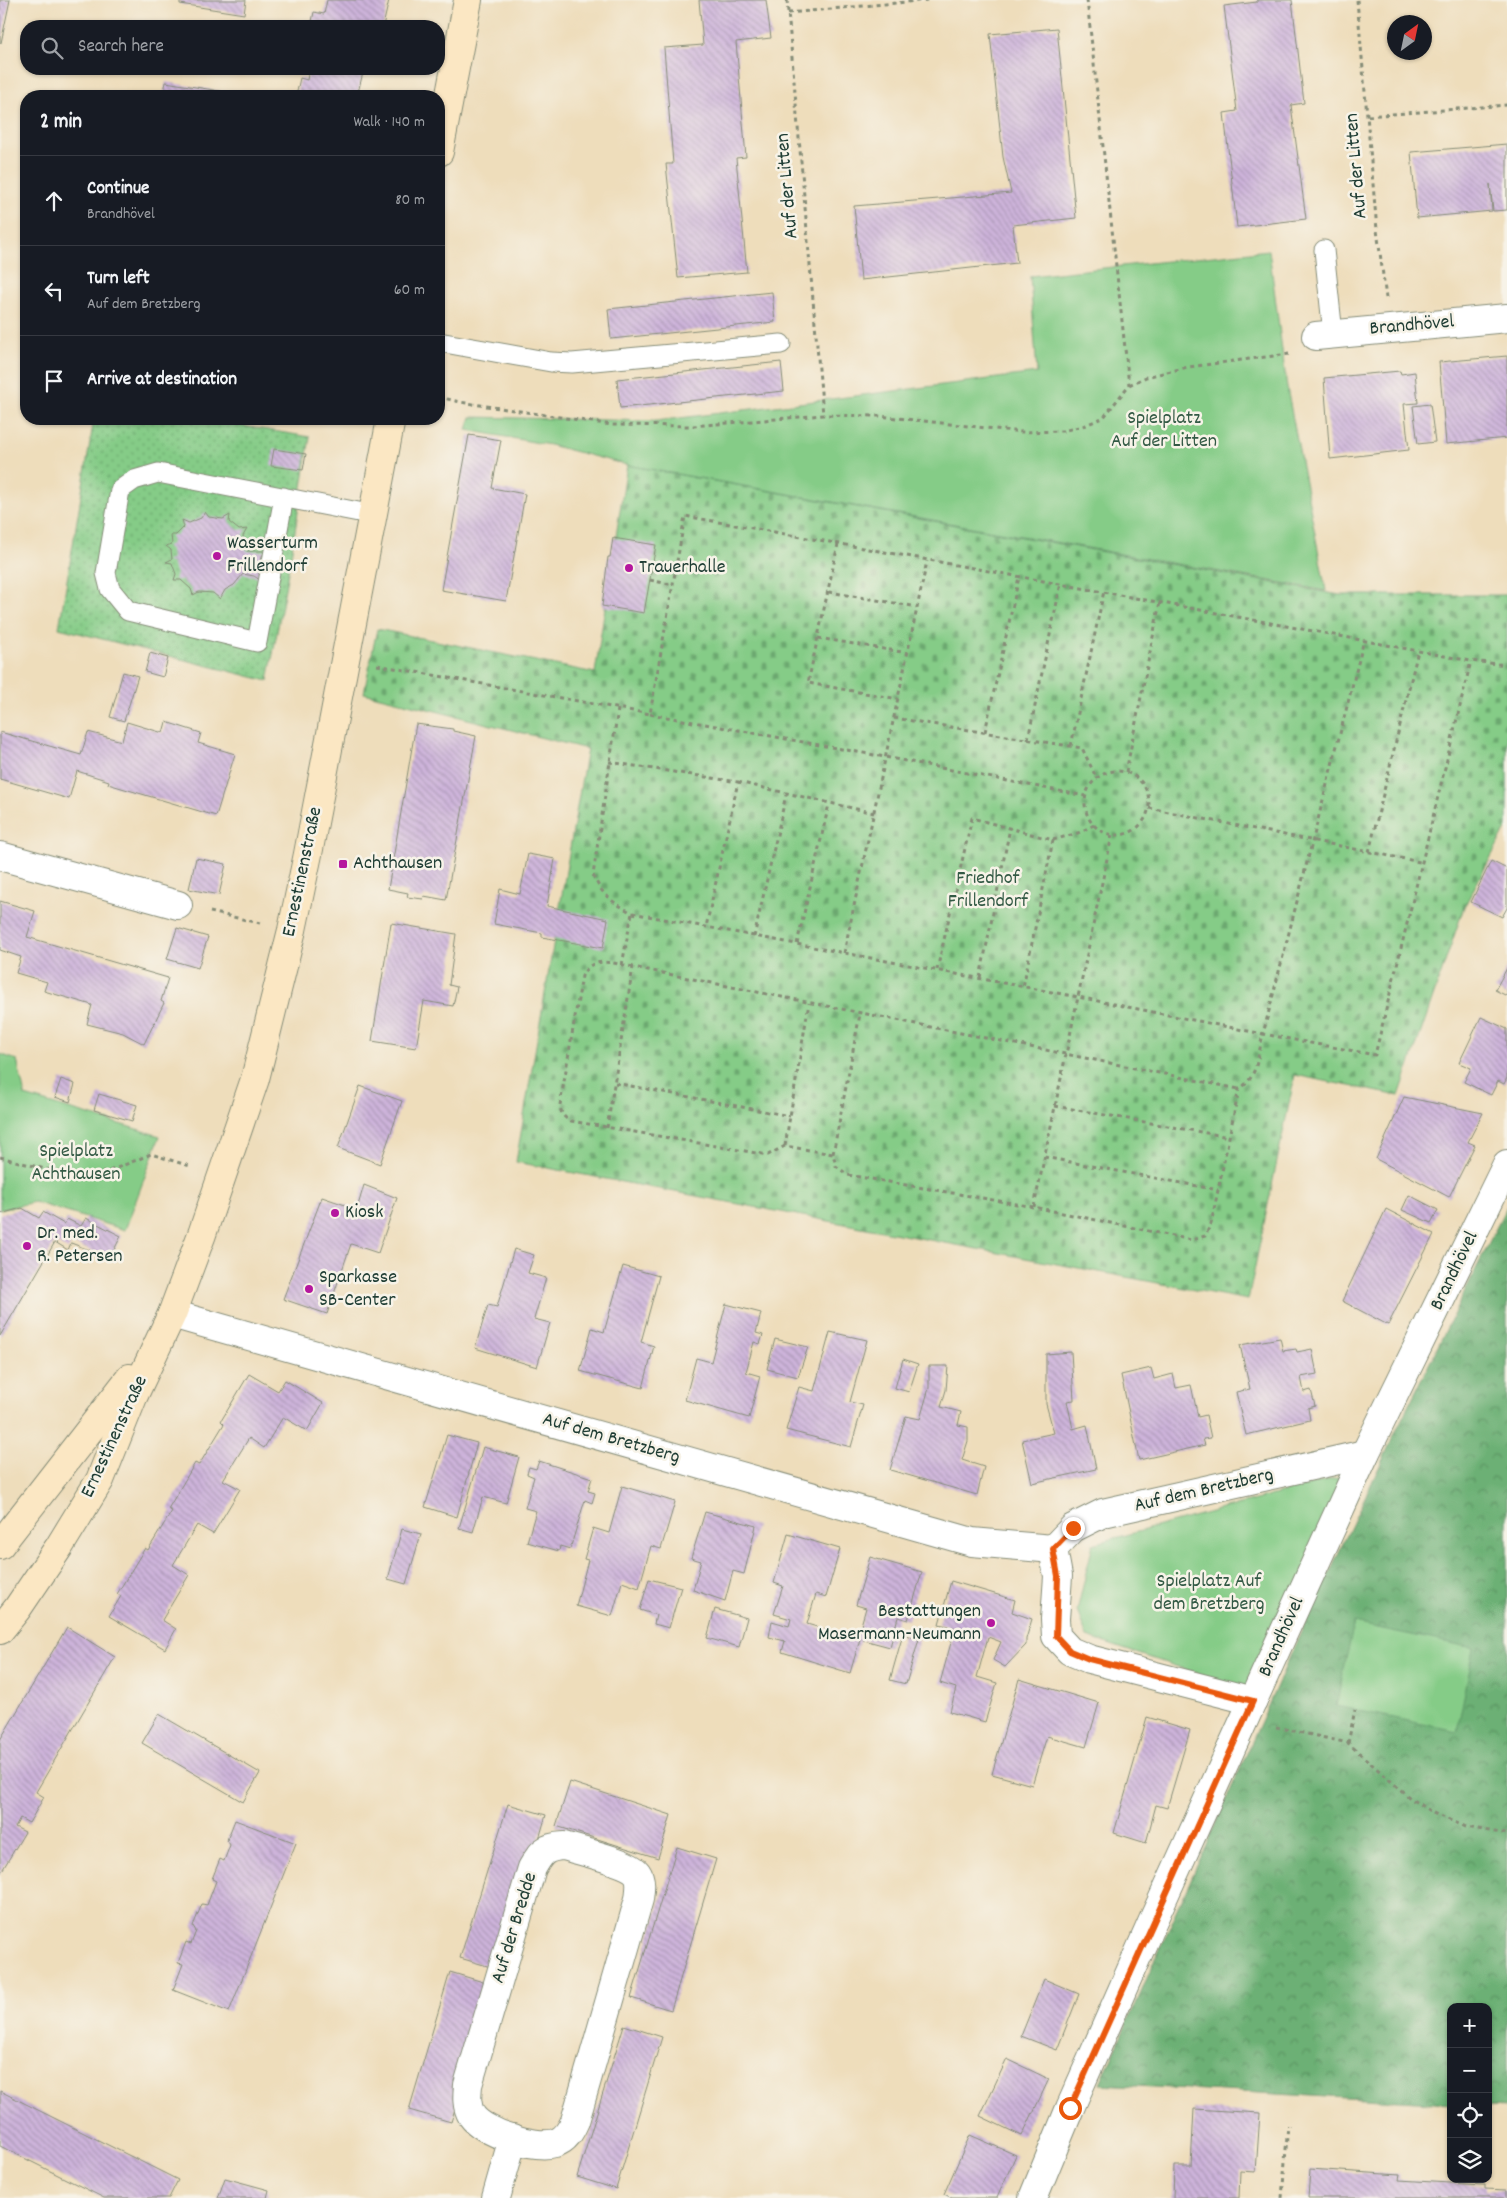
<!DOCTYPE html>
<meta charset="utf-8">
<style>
body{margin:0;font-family:Dekko,sans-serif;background:#242831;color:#f1f3f6}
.controls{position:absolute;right:15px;bottom:15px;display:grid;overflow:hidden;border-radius:10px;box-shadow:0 1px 4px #0004}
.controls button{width:45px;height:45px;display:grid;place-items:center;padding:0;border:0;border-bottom:1px solid #363941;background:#171b24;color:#f1f3f6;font:25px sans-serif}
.compass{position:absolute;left:1387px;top:15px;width:45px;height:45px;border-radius:50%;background:#171b24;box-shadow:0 1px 4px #0004;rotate:33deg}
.stop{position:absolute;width:15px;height:15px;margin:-11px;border:4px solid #ea580c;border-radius:50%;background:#fff}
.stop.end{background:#ea580c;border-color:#fff;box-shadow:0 1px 5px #0008}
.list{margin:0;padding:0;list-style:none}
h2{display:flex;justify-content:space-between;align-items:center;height:65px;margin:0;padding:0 20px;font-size:21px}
h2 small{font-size:16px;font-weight:400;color:#9ea1a6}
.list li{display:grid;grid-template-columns:32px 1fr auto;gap:15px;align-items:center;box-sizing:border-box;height:90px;padding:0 20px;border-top:1px solid #363941}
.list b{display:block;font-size:19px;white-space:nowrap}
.list p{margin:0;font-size:16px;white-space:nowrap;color:#9ea1a6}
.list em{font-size:16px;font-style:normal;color:#9ea1a6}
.icon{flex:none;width:28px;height:28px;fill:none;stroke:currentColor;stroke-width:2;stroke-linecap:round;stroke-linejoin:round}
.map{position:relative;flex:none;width:1507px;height:2198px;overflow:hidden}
.search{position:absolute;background:#171b24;box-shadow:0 1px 4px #0004;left:20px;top:20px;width:425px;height:55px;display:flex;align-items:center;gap:12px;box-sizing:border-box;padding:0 18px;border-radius:20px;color:#9ea1a6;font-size:19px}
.panel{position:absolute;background:#171b24;box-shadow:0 1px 4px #0004;left:20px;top:90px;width:425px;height:335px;border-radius:20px}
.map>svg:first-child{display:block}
.grass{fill:url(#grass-dots);stroke:#52845e}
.forest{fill:url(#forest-crowns);stroke:#467654}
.cemetery{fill:url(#cemetery-stones);stroke:#52845e}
.green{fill:#85cc87;stroke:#52845e}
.building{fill:url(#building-back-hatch)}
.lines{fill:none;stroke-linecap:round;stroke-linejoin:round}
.service-casing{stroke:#868d78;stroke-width:21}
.minor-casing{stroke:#868d78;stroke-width:30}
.secondary-casing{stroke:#868d78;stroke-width:30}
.path{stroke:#868d78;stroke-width:3;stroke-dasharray:4 4;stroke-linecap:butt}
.service{stroke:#fff;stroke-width:19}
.minor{stroke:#fff;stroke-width:28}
.secondary{stroke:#fbe7c3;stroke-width:28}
.route{stroke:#ea580c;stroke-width:6}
.poi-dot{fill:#b5179e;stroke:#f7f3e8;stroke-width:2}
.labels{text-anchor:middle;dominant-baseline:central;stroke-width:5;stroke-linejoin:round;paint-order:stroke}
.street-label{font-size:20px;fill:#1f3d34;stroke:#f7f3e8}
.park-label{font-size:20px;fill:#335a45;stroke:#f7f3e8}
.poi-label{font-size:20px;fill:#1f3d34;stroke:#f7f3e8;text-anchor:start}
</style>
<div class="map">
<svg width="1507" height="2198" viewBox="0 0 1507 2198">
<defs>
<pattern id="grass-dots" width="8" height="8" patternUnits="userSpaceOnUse" patternTransform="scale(1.25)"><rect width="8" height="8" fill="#85cc87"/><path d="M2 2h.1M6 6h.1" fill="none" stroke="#6ca76f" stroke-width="1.8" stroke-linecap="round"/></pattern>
<pattern id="forest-crowns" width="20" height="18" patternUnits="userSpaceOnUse" patternTransform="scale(1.25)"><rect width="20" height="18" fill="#6cb074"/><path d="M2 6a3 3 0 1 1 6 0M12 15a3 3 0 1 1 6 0" fill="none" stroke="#589060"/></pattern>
<pattern id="cemetery-stones" width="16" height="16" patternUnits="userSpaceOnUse" patternTransform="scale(1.25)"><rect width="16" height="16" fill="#85cc87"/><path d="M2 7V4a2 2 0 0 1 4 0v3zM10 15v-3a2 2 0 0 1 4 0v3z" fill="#6ca76f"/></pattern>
<pattern id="building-back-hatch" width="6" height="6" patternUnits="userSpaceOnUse" patternTransform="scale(1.25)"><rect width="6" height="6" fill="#ceb4db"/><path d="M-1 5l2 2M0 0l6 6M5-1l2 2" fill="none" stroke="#a794b2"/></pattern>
</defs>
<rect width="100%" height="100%" fill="#f7f3e8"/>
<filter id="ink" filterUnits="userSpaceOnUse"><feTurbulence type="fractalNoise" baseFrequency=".02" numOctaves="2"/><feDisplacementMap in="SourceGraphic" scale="10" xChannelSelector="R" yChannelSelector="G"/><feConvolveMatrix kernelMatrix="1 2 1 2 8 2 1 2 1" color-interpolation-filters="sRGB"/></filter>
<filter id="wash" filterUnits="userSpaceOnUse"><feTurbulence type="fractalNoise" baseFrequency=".0096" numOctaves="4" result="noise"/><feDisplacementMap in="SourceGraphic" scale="20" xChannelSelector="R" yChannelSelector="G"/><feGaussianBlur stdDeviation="1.12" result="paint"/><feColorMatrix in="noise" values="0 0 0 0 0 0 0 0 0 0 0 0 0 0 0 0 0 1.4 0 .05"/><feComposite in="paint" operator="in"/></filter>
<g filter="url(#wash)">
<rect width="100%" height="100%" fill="#edb"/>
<!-- grass -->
<path class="grass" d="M94 419H200L310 437 291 556 268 681 59 628Z"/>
<!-- forest -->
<path class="forest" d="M1507 1206V2108L1488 2107V2007H1451V2104L1100 2084 1295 1645 1399 1425Z"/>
<!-- cemetery -->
<path class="cemetery" d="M627 465 1340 595H1507V827L1464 907 1399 1096 1295 1075 1248 1300 516 1162 587 749 364 693 377 629 595 673Z"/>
<!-- green -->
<g class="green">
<path d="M1269 250 1287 388 1326 591 627 465 550 445 467 430 471 417 656 421 1037 373 1030 276Z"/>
<path d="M0 1054 17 1060 25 1096 160 1136 125 1230 34 1202 0 1210Z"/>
<path d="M1351 1474 1251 1691 1087 1637 1077 1611 1093 1544Z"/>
<path d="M1354 1623 1474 1648 1457 1731 1336 1706Z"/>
</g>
<g id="blocks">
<!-- building -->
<g class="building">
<path d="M0 0H10L1 43 0 42Z"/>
<path d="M180 0H246L244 14 180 4Z"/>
<path d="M327 0H389L383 26H311L314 12 324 14Z"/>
<path d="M699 0H766L771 38 736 42 746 157 736 158 747 272 678 278 666 164H673L664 48 703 45Z"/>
<path d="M1257 0H1292L1304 103 1291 105 1306 219 1237 227 1224 113 1237 111 1224 6 1257 2Z"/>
<path d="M1057 28 1076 218 1013 225 1017 263 861 280 854 206 1011 193 1003 157 990 34Z"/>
<path d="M309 69H364L357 96H296L300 78 307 80Z"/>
<path d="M166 82 231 93 230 96H163Z"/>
<path d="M1507 144V210L1493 211 1490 184 1492 211 1417 218 1411 152Z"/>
<path d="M772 292 775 322 611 339 608 309Z"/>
<path d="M1507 356V438L1446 444 1439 362Z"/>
<path d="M781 362 784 391 620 408 617 379Z"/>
<path d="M1400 371 1401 374 1415 372 1418 403 1404 404 1409 450 1330 459 1324 378Z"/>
<path d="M1430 404 1435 442 1418 444 1413 406Z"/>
<path d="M469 435 501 440 492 488 525 494 506 601 441 590Z"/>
<path d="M274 449 306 454 303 470 271 466Z"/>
<path d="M205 512 209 517 223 519 230 515 229 522 239 530 247 529 243 536 247 551H266L261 557 259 573 260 580 254 576 243 574 234 585 225 590 220 599 213 593 199 592 193 595 191 589 181 580H174L176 574 172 563 166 562 172 559 171 550 166 546 172 544 171 535H176L184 527 182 520 189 523 201 518Z"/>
<path d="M613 538 656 545 644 613 602 606 608 557H610Z"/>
<path d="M150 653 168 658 163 677 145 672Z"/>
<path d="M123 672 138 676 124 721 110 717Z"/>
<path d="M127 722 163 733 166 722 201 733 198 743 235 754 216 816 108 784 109 781 77 771 69 799 0 779V732L81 755 88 732 122 741Z"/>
<path d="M416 724 453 729V731L476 736 446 900 424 896 423 899 407 897 408 893 388 889Z"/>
<path d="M528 854 555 859 547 906 608 919 603 948 542 937V933L494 924 500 889 520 894Z"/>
<path d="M196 858 226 864 219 895 189 889Z"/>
<path d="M1491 861 1507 869V908L1502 917 1471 902Z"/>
<path d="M0 901 35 911 27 937 168 978 161 1001 164 1003 144 1044 123 1033 87 1024 92 1005 44 991 47 982 16 973 21 957 0 950Z"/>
<path d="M391 923 456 934 449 985 457 987 453 1006 424 1001 416 1048 372 1041Z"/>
<path d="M177 928 208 937 198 968 167 959Z"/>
<path d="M1507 968V996L1495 990Z"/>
<path d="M1481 1017 1507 1029V1078L1504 1084 1498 1081 1491 1095 1464 1082 1471 1068 1459 1063Z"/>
<path d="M61 1079 75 1084 70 1102 55 1097Z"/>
<path d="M360 1086 402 1101 380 1164 338 1148Z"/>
<path d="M99 1094 137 1105 132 1121 94 1110Z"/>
<path d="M1404 1097 1483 1113 1468 1142 1475 1145 1449 1197 1376 1159Z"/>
<path d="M364 1185 397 1198 378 1253 351 1244 327 1314 283 1299 322 1197 357 1209Z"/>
<path d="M1409 1195 1438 1210 1431 1223 1402 1210Z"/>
<path d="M22 1208 39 1218 43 1212 64 1224 67 1219 81 1226 86 1218 121 1236 110 1258 71 1243 68 1250 55 1242 0 1336V1214Z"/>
<path d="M1386 1209 1434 1234 1388 1325 1342 1301Z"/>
<path d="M514 1249 534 1255 528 1273 546 1278 534 1319 550 1323 537 1367 475 1348 488 1305 497 1307Z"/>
<path d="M623 1266 659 1276 641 1342 654 1346 643 1388 580 1371 592 1328 604 1332Z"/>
<path d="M726 1304 761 1313 756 1333 763 1335 760 1344 754 1342 746 1372 760 1376 749 1418 685 1400 696 1358 711 1362Z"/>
<path d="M830 1332 867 1340 850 1402 863 1405 851 1447 786 1430 799 1387 814 1391Z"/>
<path d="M1280 1338 1283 1351 1296 1349 1297 1352 1312 1349 1317 1374 1301 1377 1304 1392 1311 1390 1315 1406 1308 1408 1310 1420 1246 1435 1236 1392 1250 1389 1240 1345Z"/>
<path d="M775 1339 808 1347 798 1377 767 1369Z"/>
<path d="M1071 1352 1074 1400 1067 1401 1073 1429 1087 1425 1096 1469 1032 1483 1022 1440 1054 1433 1046 1404V1354Z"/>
<path d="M903 1359 918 1364 909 1392 895 1388Z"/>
<path d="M929 1366H948L946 1390 941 1407 961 1412 958 1425 968 1427V1441L962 1460 984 1467 977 1495 890 1470 906 1416 920 1419 929 1388Z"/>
<path d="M1151 1368 1154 1379 1173 1374 1176 1388 1191 1385 1198 1417 1206 1415 1211 1438 1203 1439 1205 1445 1139 1460 1121 1375Z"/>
<path d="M249 1374 278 1391 285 1380 323 1403 307 1431 283 1417 264 1448 249 1438 223 1480 240 1489 213 1534 197 1525 173 1565 189 1575 162 1620 176 1629 165 1649 109 1616 121 1596 117 1594 145 1548 148 1550 172 1511 168 1509 195 1463 199 1465 224 1424 221 1421Z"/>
<path d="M447 1435 477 1443 457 1517 425 1507Z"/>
<path d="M483 1447 519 1457 506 1503 483 1497 473 1532 459 1528Z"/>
<path d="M539 1461 592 1478 588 1491 595 1493 592 1503 585 1500 570 1549 560 1546 559 1551 527 1542 536 1511 525 1508 534 1477 527 1474 529 1467 536 1469Z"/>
<path d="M622 1486 675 1502 661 1549 651 1546 639 1588 622 1582 612 1616 576 1606 588 1560 584 1559 593 1528 609 1533Z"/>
<path d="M705 1512 756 1526 744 1574 733 1571 725 1601 693 1590 701 1561 691 1558Z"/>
<path d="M402 1529 421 1534 406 1584 388 1579Z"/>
<path d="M788 1534 840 1549 826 1597 816 1594 807 1624 854 1638 855 1631 859 1632 866 1608 856 1605 870 1557 922 1572 908 1620 898 1617 890 1647 860 1639 850 1673 782 1652 785 1641 769 1637 772 1621 789 1626 791 1619 774 1614 783 1586 774 1583Z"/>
<path d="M649 1579 681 1587 669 1628 654 1624 656 1615 640 1610Z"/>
<path d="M951 1581 1015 1600 1012 1612 1032 1619 1026 1639V1645L1005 1667 993 1660 1001 1642 988 1637 977 1677 997 1683 985 1722 950 1712 956 1688 940 1683 955 1628 939 1624Z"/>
<path d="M715 1609 747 1618 739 1647 707 1638Z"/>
<path d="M67 1627 115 1657 36 1792 44 1797 29 1823 20 1818 15 1827 25 1832 0 1874V1740Z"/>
<path d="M903 1634 919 1639 906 1684 890 1680Z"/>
<path d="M1019 1679 1099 1703 1086 1747 1047 1736 1032 1785 992 1774Z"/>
<path d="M159 1714 260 1773 243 1802 142 1743Z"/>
<path d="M1147 1717 1190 1730 1167 1808 1156 1805 1146 1843 1114 1833Z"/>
<path d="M570 1782 671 1815 658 1858 556 1826Z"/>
<path d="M508 1804 546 1815 501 1970 460 1958Z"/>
<path d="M235 1820 296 1843 229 2012 173 1990 183 1964 178 1963 186 1942 191 1944 196 1931 193 1926 202 1904 207 1905 216 1881 212 1879 220 1859 224 1861 230 1845 227 1840Z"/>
<path d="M677 1847 716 1859 671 2010 631 1998Z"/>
<path d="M450 1972 493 1985 451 2122 409 2110Z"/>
<path d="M1044 1979 1079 1994 1057 2050 1021 2036Z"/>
<path d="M624 2025 662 2037 616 2189 577 2177Z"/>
<path d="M1007 2059 1049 2079 1022 2136 980 2116Z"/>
<path d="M0 2091 178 2180 169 2198H104L0 2146Z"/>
<path d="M1194 2109 1260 2113 1256 2172 1240 2171 1239 2198H1173L1174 2166H1191Z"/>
<path d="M970 2135 1016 2155 997 2198H952L944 2194Z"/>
<path d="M1310 2169 1400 2175 1399 2180 1485 2185V2189L1507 2190V2198H1308Z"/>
<path d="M225 2178 269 2190 267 2198H218Z"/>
</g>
</g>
</g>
<g filter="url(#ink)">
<use href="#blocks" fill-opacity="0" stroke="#868d78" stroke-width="1"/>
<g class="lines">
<defs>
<g id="service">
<path d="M1324 250 1333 334"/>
<path d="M439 342 551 362 572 363 781 344"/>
<path d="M284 497 257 642 128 611 110 589 106 573 120 490 134 480 158 473 374 515"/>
</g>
<g id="minor">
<path d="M1316 336 1507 318"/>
<path d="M0 856 178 905"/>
<path d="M172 1314 972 1542 1053 1549 1073 1528 1103 1513 1365 1454"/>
<path d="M1053 1549 1058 1576 1055 1619 1056 1636 1070 1651 1089 1659 1253 1701"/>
<path d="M564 1846C579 1851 629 1862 637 1873 642 1880 640 1891 639 1899L575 2121C571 2130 566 2140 555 2143 535 2149 484 2133 472 2116 466 2106 467 2096 468 2085L532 1868C541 1852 545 1847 564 1846Z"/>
<path d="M496 2198 513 2138"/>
<path d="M1033 2198 1070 2108 1154 1918 1365 1454 1507 1164"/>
</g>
<g id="secondary">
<path d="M439 152 468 0"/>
<path d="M0 1545 130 1378"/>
<path d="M0 1630 17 1609 59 1547 100 1480 133 1397 172 1314 202 1234 255 1079 292 930 308 854 391 419"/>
</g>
</defs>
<!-- service casing -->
<use href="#service" class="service-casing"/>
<!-- minor casing -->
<use href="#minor" class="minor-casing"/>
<!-- secondary casing -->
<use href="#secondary" class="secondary-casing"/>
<!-- path -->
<g class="path">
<path d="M787 0 823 415"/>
<path d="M1087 0 1129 385"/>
<path d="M1357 0 1377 230 1386 298"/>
<path d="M788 13 928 0"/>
<path d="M1368 116 1507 105"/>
<path d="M439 397 460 402 612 425 693 426 823 415 879 416 1022 432 1063 431 1086 425 1104 417 1129 385 1146 377 1188 367 1289 354"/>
<path d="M838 544 808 683 898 699"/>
<path d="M650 580 673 585"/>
<path d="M829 592 918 607"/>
<path d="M818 638 908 653"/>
<path d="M377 665 650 714 685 516C947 563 1209 611 1471 661L1507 665"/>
<path d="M618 709 593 875C602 896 613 902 632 913L1078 997 1263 1034 1364 640"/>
<path d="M650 714 885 757 1085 796"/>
<path d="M894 718 1082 748 1096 777"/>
<path d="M985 732 1019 577"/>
<path d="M1028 739 1061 583"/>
<path d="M1071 746 1104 591"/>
<path d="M609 762 738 782 706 927"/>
<circle cx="1117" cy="803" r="32"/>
<path d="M1126 772 1160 602"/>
<path d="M738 782 874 813"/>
<path d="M1149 808 1420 862"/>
<path d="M1053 840 1078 833 1094 825"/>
<path d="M1369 852 1418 651"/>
<path d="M210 912 260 923"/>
<path d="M754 937 786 795"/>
<path d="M797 944 829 804"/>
<path d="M844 953 927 561"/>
<path d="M622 965 632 913"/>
<path d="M633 967C614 964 592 954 582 976L560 1105C561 1114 563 1117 571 1121L768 1155 785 1146 833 1154 836 1166 848 1175 1034 1207 1192 1240 1205 1236 1211 1224 1239 1089C1258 1078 1258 1054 1263 1034L1375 1055 1471 661"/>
<path d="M937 970 972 818 1053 840 1023 987"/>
<path d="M980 978 1010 828"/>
<path d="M615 1083 790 1116"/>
<path d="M1055 1106 1229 1137"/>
<path d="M607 1128 633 967 1239 1089"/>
<path d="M785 1146 809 1003"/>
<path d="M833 1154 860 1014"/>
<path d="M0 1157 45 1169 75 1174 107 1172 151 1154 190 1166"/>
<path d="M1044 1157 1218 1190"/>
<path d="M1034 1207 1112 835"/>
<path d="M1276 1727 1348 1743 1411 1799 1433 1813 1466 1827 1507 1834"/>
<path d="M1348 1743 1355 1710"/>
<path d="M1282 2198 1288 2125"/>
</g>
<!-- service -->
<use href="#service" class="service"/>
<!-- minor -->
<use href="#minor" class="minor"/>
<!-- secondary -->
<use href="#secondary" class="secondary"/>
</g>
</g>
<g class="lines" filter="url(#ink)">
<!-- route -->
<path class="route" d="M1070 2108 1253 1701 1089 1659 1070 1651 1056 1636 1058 1576 1053 1549 1073 1528"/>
</g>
<!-- markers -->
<g class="poi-dot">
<circle cx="217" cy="556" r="5"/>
<circle cx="629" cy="568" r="5"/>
<rect x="338" y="859" width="10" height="10" rx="2.5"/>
<circle cx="335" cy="1213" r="5"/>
<circle cx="27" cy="1246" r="5"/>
<circle cx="309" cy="1289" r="5"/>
<circle cx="991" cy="1623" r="5"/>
</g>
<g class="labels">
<!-- street labels -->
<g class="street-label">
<text transform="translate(1357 166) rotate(-95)">Auf der Litten</text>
<text transform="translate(788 186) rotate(-95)">Auf der Litten</text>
<text transform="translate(1412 326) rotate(-5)">Brandhövel</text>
<text transform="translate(303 872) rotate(-78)">Ernestinenstraße</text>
<text transform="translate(1455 1271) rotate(-64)">Brandhövel</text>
<text transform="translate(115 1437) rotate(-65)">Ernestinenstraße</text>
<text transform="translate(611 1439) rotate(16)">Auf dem Bretzberg</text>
<text transform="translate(1204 1491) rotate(-13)">Auf dem Bretzberg</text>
<text transform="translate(1282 1637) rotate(-66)">Brandhövel</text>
<text transform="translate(515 1928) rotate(-73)">Auf der Bredde</text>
</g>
<!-- park labels -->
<g class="park-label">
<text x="1164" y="419">Spielplatz<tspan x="1164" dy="23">Auf der Litten</tspan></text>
<text x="988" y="879">Friedhof<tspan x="988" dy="23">Frillendorf</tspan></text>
<text x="76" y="1152">Spielplatz<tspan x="76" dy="23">Achthausen</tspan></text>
<text x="1209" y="1582">Spielplatz Auf<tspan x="1209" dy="23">dem Bretzberg</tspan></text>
</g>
<!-- poi labels -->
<g class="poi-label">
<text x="227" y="544">Wasserturm<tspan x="227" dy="23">Frillendorf</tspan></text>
<text x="639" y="568">Trauerhalle</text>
<text x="353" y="864">Achthausen</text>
<text x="345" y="1213">Kiosk</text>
<text x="37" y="1234">Dr. med.<tspan x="37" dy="23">R. Petersen</tspan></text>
<text x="319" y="1278">Sparkasse<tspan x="319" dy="23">SB-Center</tspan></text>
<text x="981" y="1612" text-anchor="end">Bestattungen<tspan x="981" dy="23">Masermann-Neumann</tspan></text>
</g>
</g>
</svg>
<div class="controls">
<button>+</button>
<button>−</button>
<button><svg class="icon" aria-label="locate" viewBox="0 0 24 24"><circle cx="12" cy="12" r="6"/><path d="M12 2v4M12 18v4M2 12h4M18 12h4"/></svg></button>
<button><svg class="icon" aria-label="layers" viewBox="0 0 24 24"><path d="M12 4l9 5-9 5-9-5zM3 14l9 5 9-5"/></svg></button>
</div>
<svg class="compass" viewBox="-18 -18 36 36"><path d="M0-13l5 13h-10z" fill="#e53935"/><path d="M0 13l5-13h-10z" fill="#9ea1a6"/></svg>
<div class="stop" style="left:1070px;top:2108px"></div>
<div class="stop end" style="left:1073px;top:1528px"></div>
<div class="search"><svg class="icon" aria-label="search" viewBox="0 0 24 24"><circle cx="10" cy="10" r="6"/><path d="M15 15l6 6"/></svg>Search here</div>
<section class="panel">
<h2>2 min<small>Walk · 140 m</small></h2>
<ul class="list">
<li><svg class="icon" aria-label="ahead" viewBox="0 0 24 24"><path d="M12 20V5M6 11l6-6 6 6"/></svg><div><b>Continue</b><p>Brandhövel</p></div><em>80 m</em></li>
<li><svg class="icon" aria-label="left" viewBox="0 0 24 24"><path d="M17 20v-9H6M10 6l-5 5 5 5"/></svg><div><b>Turn left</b><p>Auf dem Bretzberg</p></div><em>60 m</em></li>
<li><svg class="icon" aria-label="arrive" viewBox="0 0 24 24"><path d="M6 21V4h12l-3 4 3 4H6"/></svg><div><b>Arrive at destination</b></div></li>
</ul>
</section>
</div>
